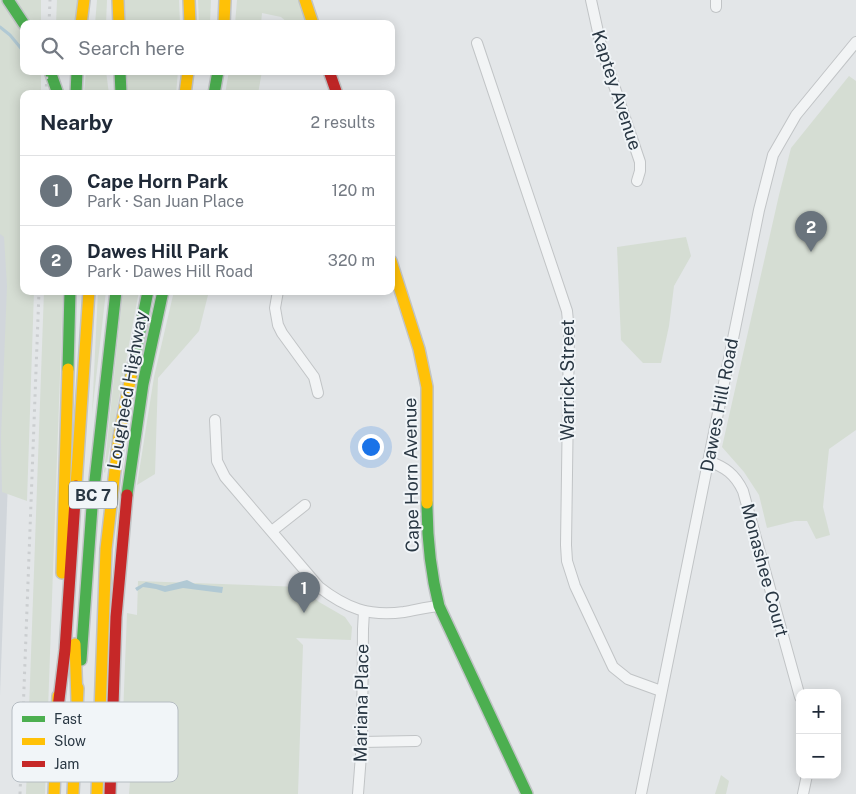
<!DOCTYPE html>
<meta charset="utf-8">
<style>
body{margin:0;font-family:"Public Sans",sans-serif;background:#f6f6f7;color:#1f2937}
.controls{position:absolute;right:15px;bottom:15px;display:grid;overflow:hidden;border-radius:10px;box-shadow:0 2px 12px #0003}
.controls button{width:45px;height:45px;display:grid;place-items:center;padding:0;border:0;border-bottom:1px solid #e0e1e3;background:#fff;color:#1f2937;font:25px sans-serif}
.you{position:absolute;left:370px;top:446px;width:18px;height:18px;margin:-12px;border:4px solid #fff;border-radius:50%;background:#1a73e8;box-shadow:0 0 0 8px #1a73e833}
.badge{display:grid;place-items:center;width:32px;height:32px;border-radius:50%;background:#6a747d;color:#fff;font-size:16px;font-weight:700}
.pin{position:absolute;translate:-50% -41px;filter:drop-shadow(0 1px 2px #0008)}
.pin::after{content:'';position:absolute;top:26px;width:18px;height:15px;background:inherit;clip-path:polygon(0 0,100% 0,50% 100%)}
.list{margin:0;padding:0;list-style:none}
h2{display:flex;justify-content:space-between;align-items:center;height:65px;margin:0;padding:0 20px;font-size:21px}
h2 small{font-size:16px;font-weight:400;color:#747a83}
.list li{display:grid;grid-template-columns:32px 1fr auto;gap:15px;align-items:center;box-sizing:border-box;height:70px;padding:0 20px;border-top:1px solid #e0e1e3}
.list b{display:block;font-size:19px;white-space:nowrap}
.list p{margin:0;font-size:16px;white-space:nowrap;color:#747a83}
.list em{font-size:16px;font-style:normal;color:#747a83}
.icon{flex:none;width:28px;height:28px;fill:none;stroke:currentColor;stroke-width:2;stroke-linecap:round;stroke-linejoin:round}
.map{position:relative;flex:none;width:856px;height:794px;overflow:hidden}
.search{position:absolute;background:#fff;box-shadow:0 2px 12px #0003;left:20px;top:20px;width:375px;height:55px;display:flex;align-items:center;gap:12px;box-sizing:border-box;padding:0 18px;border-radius:10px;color:#747a83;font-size:19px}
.panel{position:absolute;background:#fff;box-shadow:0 2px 12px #0003;left:20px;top:90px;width:375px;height:205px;border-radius:10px}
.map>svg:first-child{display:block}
.built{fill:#d1d6db}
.green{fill:#d5ddd3}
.water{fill:#b1c9d4}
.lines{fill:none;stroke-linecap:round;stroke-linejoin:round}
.stream{stroke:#b1c9d4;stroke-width:3}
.street-casing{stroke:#c1c4c6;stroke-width:12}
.fast-casing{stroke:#c1c4c6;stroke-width:14}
.slow-casing{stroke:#c1c4c6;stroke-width:14}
.jam-casing{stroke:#c1c4c6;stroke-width:14}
.street{stroke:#f2f4f5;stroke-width:10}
.fast{stroke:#4caf50;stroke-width:11}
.slow{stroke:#ffc107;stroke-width:11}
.jam{stroke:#c62828;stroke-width:11}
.rail{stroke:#cbced0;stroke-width:3;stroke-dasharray:2.5 5;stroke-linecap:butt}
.labels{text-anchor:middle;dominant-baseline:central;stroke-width:4;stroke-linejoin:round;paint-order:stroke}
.shield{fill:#f1f5f8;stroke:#657079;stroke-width:1}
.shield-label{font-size:16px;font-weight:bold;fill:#293743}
.street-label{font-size:18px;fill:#293743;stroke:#f1f5f8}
.key{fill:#f1f5f8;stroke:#b5bcc2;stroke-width:1}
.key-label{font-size:14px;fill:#293743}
</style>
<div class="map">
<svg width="856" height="794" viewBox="0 0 856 794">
<rect width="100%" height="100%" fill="#e3e6e8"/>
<!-- built -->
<path class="built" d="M0 225 17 239 0 695Z"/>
<!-- green -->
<g class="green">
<path d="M0 0H41V24H24V71H41V94H24V291H34L27 501 2 492 1 437 7 286 4 237 0 234Z"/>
<path d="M57 0H77L75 24H56Z"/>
<path d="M97 0H107L106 24H95Z"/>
<path d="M125 0H179L180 24H126Z"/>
<path d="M198 0H211L210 24H199Z"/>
<path d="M237 0H299L306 24H289L281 17 262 13 261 24H235Z"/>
<path d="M86 71H106L109 94H84Z"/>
<path d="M127 71H178L176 94H128Z"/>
<path d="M229 71H262L258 94H225Z"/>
<path d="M849 76 856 81V430L829 449 823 507 830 535 816 539 807 521H795L767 528 759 495 744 472 722 447 779 195 791 148Z"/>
<path d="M686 237 691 256 674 286 669 326 661 363H643L621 340 617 247Z"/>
<path d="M44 291H63L45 794H26Z"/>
<path d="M98 291H106L92 414Z"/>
<path d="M123 291H139L105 473 104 472Z"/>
<path d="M174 291H209L199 331 158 378 155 474 137 485 154 377Z"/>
<path d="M138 581 302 587 319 602 345 617 352 627 351 640 296 638 303 645 298 794H129L135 716 123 715 127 613 137 615Z"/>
<path d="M721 775 729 781 726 794H715Z"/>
</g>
<!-- water -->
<path class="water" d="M187 580 195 584 223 587 222 593 183 588 165 592 156 589 143 587 137 591 135 588 146 582 165 586Z"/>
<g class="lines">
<!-- stream -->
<path class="stream" d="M0 27 10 35 24 52"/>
<defs>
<g id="street">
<path d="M591 0 602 50 640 162V171L637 181"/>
<path d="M716 7V0"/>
<path d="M477 43 567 311 569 332 566 545 567 561 575 586 613 667 628 679 661 691"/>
<path d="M278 291 275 308 278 325 282 333 314 377 318 393"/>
<path d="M215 420 217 461 225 477 319 587C346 608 369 617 404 612 416 610 427 607 439 606"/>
<path d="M708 461C725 467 735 474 743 491L800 697"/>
<path d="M272 531 305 505"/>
<path d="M362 742 416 741"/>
<path d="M358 794 362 742 363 629 364 611"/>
<path d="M641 794 759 210 773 155 796 115 856 42"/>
<path d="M803 794 807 775"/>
</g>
<g id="fast">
<path d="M8 0 24 24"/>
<path d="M50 71 58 94"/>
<path d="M120 71 121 94"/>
<path d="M76 94 77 71"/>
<path d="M214 94 218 71"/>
<path d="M68 369 70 291"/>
<path d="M131 376 148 291"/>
<path d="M127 495 143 384 163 291"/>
<path d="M427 503C427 540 430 570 439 606L527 794"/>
<path d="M81 660 92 507 116 291"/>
</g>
<g id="slow">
<path d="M118 0 119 24"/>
<path d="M189 0 190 24"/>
<path d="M305 0 313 24"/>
<path d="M81 24 84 0"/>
<path d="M224 24 225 0"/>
<path d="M185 94 188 71"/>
<path d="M391 261 419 349 427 387V503"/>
<path d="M76 486 89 291"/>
<path d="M62 573 68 369"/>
<path d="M75 644 77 700"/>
<path d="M54 794 58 696"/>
<path d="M73 794 78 688"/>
<path d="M97 794 106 549 119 436 131 376"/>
</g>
<g id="jam">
<path d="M329 71 337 94"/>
<path d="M58 708 65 650 76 486"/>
<path d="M110 794 116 617 127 495"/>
</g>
</defs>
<!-- street casing -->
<use href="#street" class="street-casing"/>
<!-- fast casing -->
<use href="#fast" class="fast-casing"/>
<!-- slow casing -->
<use href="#slow" class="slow-casing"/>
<!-- jam casing -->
<use href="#jam" class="jam-casing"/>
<!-- street -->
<use href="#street" class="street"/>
<!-- fast -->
<use href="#fast" class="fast"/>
<!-- slow -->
<use href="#slow" class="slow"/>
<!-- jam -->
<use href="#jam" class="jam"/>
<!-- rail -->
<g class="rail">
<path d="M49 24 50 0"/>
<path d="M46 94 47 71"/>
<path d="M20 794 39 291"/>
</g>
</g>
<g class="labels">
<!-- shield labels -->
<rect class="shield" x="69" y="481.5" width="48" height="27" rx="4"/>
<g class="shield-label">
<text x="93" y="495">BC 7</text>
</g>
<!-- street labels -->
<g class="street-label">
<text transform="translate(617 90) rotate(72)">Kaptey Avenue</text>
<text transform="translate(567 380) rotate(-90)">Warrick Street</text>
<text transform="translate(127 390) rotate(-80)">Lougheed Highway</text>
<text transform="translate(719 405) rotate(-79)">Dawes Hill Road</text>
<text transform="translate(411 475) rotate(-91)">Cape Horn Avenue</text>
<text transform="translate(765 570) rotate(75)">Monashee Court</text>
<text transform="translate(361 703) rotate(-89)">Mariana Place</text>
</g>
</g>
<!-- legend -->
<rect x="12" y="702" width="166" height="80" rx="8" class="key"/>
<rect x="22" y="716" width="23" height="6" fill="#4caf50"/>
<rect x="22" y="738" width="23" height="7" fill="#ffc107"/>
<rect x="22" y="761" width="23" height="6" fill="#c62828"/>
<g class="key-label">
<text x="54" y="724">Fast</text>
<text x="54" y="746">Slow</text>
<text x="54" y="769">Jam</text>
</g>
</svg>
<div class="controls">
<button>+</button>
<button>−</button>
</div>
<div class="you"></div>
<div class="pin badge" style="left:304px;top:613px">1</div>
<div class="pin badge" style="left:811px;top:252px">2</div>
<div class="search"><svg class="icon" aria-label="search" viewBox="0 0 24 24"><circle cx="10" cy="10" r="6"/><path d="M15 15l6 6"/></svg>Search here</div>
<section class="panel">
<h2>Nearby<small>2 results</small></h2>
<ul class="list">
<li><span class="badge">1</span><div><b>Cape Horn Park</b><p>Park · San Juan Place</p></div><em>120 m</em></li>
<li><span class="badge">2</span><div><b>Dawes Hill Park</b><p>Park · Dawes Hill Road</p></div><em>320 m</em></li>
</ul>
</section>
</div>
